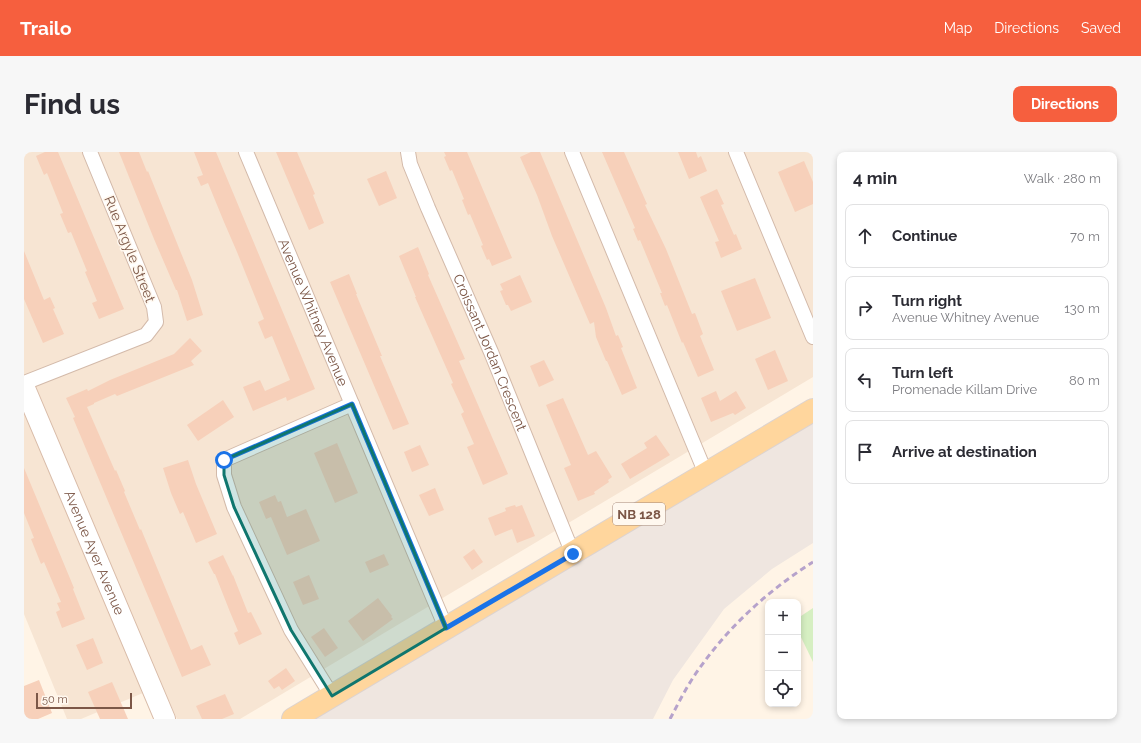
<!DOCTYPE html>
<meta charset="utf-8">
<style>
body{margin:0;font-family:Raleway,sans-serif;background:#f7f7f7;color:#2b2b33}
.controls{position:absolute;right:12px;bottom:12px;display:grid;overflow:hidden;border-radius:8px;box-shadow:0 2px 6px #0003}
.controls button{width:36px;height:36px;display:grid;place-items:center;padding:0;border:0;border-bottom:1px solid #e1e1e2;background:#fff;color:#2b2b33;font:20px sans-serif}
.scale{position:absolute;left:12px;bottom:10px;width:96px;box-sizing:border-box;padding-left:4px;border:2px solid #7c5747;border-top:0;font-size:11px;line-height:14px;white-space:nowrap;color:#7c5747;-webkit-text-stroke:3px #fff8ef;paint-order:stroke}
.stop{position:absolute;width:12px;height:12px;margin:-9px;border:3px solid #1a73e8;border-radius:50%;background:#fff}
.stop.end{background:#1a73e8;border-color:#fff;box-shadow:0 1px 4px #0008}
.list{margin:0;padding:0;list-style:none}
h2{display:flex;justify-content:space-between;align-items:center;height:52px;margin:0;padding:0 16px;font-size:17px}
h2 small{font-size:13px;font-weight:400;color:#7c7c81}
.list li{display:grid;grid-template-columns:26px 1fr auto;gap:12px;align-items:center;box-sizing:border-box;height:64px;margin:0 8px 8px;padding:0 8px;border:1px solid #e1e1e2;border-radius:8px}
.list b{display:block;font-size:15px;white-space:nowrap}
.list p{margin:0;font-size:13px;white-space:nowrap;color:#7c7c81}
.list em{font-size:13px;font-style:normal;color:#7c7c81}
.icon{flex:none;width:22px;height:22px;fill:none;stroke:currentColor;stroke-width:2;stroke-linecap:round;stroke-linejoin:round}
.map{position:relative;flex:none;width:789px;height:567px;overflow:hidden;border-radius:8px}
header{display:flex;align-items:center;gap:24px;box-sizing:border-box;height:56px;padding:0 20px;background:#f65f3e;color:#fff}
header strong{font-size:19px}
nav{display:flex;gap:22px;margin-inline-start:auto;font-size:14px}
.intro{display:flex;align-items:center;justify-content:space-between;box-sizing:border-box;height:96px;padding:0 24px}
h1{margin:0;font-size:28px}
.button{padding:10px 18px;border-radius:8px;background:#f65f3e;color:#fff;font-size:14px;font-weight:700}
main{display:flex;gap:24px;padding:0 24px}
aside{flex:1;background:#fff;border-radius:8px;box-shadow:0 2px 6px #0003}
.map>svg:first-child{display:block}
.residential{fill:#f7e5d3}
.industrial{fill:#efe6e0}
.green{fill:#d6efc2}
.building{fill:#f7d0ba}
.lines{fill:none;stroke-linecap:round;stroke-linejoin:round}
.street-casing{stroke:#d3baaa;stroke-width:16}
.secondary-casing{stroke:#d9bca9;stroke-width:22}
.primary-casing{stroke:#ddd3cf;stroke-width:24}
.street{stroke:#fff;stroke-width:14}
.secondary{stroke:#fff;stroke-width:20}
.primary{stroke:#ffd69d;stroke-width:22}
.rail{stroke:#b6a2cb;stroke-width:3;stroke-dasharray:6 4;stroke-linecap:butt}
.route{stroke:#1a73e8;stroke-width:5}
.marked{fill:#0f766e;fill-opacity:0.2;stroke:#0f766e;stroke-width:3;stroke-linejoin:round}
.labels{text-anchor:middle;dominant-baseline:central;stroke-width:3;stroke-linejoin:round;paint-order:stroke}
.shield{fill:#fff8ef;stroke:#a38779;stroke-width:1}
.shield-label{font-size:13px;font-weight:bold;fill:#7c5747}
.street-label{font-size:14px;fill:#7c5747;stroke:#fff8ef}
</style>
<header>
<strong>Trailo</strong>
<nav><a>Map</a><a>Directions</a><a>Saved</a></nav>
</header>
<div class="intro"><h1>Find us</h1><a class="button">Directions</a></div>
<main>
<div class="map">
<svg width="789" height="567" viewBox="0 0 789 567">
<rect width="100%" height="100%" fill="#fff4e6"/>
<!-- residential -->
<path class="residential" d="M0 0H789V225L216 567H153L138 533 57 567H43L0 462Z"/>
<!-- industrial -->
<path class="industrial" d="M789 257V391L748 417 700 457 649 528 629 567H277Z"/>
<!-- green -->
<path class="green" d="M789 456V510L774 479V466Z"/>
<!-- building -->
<g class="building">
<path d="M21 0H34L100 157 75 167 68 151 73 149 61 120 63 119 47 80 44 81 36 62 39 61 23 21 20 23 12 4Z"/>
<path d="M95 0H115L123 20 124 19 157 101 168 128 179 163 163 169 153 138H152L130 87Z"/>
<path d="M170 0H192L291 237 263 249 262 245 229 259 219 235 236 228 241 239 266 228 248 184 241 187 234 170 240 167 213 100 200 70 184 31 177 34 173 25 179 23Z"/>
<path d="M252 0H273L291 42 289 43 300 71 285 78Z"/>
<path d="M420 0H443L488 106 468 114 465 107 463 108 457 94 459 93 446 62 444 63 438 48 440 47 428 18 426 19 420 5 422 4Z"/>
<path d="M507 0H516L582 156 592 184 594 183 599 195 597 196 613 236 598 243 583 209H582L572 185 570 170 566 172 528 84 513 43 496 5Z"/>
<path d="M578 0H600L623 52 621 53 642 97 668 162 671 161 679 182 676 184 690 218 674 225 659 190 658 191 643 153 641 154 636 141H638L616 88 614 89 609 77 611 76Z"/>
<path d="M654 0H672L674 6 677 4 683 19 665 27Z"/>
<path d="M780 9 789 30V52L771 60 754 20Z"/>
<path d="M362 19 373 46 355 54 343 27Z"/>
<path d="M693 37 700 52 697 53 710 83 712 82 718 97 697 106 691 90 695 89 676 45Z"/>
<path d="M394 95 405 122 404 123 441 207 435 209 484 322 459 333 443 295 450 292 437 262 440 260 427 232 429 231 391 145H392L375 104Z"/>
<path d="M0 99 20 148 26 145 31 156 29 157 40 182 19 191 0 147Z"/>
<path d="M325 122 333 142H332L358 204H356L385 272 369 278 306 130Z"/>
<path d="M496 123 508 150 487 159 484 153H482L476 139 479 138 476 132Z"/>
<path d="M731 126 747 166 713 179 697 139Z"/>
<path d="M166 186 178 199 167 209 170 213 93 244 91 242 70 251V252L63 255 91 319 92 318 101 339 100 340 116 378 117 377 167 498 178 493 187 513 158 525 49 266 51 265 42 246 63 237 64 239 86 228 150 202Z"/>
<path d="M751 198 764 229 744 238 731 207Z"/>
<path d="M520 208 530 228 515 235 506 214Z"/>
<path d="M692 239 696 249 712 239 722 256 711 263 709 261 687 270 677 246Z"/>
<path d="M539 246 564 303 572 299 588 325 584 328 585 330 570 340 571 342 554 349 540 316 547 313 522 253Z"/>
<path d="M199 248 210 265 174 289 163 273Z"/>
<path d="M632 283 646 303 606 327 597 312 623 296 620 291Z"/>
<path d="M313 291 334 341 311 351 290 301Z"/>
<path d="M396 293 405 313 388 320 380 300Z"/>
<path d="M164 308 172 332 193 382 172 391 159 360 156 362 147 341 139 316Z"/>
<path d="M0 316 50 436 49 437 61 467 38 476 32 460 36 458 33 451 37 450 20 410 17 412 7 387 10 386 0 361Z"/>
<path d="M411 336 420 358 405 364 395 343Z"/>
<path d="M251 343 254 350 257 349 263 365 282 357 296 389 263 403 247 365 242 367 235 350Z"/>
<path d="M491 353 492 355 498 353 511 384 493 391 488 377 471 384 464 366 482 359 481 356Z"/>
<path d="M450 397 459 410 448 418 439 405Z"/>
<path d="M360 402 365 413 346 421 341 410Z"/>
<path d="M199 403 209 424V423L224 461 227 460 238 482 215 493 210 481 214 479 206 460 191 422H190L184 410Z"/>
<path d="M285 423 295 447 279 453 269 430Z"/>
<path d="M354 446 368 464 367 465 369 467 339 489 324 469Z"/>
<path d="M300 476 314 496 301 505 287 485Z"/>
<path d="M69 486 79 511 63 518 52 493Z"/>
<path d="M262 516 271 529 258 538 255 534 250 537 244 529Z"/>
<path d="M15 528 28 561 14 567H0V534Z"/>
<path d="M88 530 104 567H76L64 540Z"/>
<path d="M201 542 210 562 198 567H178L172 554Z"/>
</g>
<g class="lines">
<defs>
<g id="street">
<path id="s1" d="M222 0 422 476"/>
<path id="s2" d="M384 0 386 12 404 56 467 200 549 402"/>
<path d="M548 0 682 322"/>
<path d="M712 0 789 185"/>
<path d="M0 231 122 183 132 170 130 155 66 0"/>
<path d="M308 544 267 478 210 355 200 323V308L328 252"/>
</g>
<g id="secondary">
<path id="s3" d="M0 234 141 567"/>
</g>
<path id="primary" d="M269 567 789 258"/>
</defs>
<!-- street casing -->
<use href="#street" class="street-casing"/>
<!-- secondary casing -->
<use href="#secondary" class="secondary-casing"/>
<!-- primary casing -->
<use href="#primary" class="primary-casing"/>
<!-- street -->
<use href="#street" class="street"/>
<!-- secondary -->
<use href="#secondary" class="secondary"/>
<!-- primary -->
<use href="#primary" class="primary"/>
<!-- rail -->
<path class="rail" d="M646 567C655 550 664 532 675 517 706 473 745 438 789 410"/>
</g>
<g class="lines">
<!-- route -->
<path class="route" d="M200 308 328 252 422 476 549 402"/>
</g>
<!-- marked area -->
<path class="marked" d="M328 252 422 476 308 544 267 478 210 355 200 323V308Z"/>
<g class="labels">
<!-- shield labels -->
<rect class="shield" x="589" y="351" width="52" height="22" rx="3"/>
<g class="shield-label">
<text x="615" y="362">NB 128</text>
</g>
<!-- street labels -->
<g class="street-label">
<text transform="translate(106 97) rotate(68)">Rue Argyle Street</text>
<text stroke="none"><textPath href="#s1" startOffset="174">Avenue Whitney Avenue</textPath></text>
<text stroke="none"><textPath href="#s2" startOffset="217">Croissant Jordan Crescent</textPath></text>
<text stroke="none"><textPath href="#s3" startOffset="181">Avenue Ayer Avenue</textPath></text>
</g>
</g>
</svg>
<div class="controls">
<button>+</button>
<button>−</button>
<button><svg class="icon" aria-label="locate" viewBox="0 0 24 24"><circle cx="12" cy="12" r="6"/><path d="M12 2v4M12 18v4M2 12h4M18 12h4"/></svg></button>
</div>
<div class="scale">50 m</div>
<div class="stop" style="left:200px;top:308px"></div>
<div class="stop end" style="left:549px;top:402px"></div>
</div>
<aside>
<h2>4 min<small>Walk · 280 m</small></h2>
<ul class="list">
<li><svg class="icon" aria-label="ahead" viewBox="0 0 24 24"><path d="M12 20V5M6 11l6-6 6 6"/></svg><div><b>Continue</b></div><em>70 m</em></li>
<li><svg class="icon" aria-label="right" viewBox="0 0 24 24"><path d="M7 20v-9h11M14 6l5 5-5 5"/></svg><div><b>Turn right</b><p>Avenue Whitney Avenue</p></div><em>130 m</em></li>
<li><svg class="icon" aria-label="left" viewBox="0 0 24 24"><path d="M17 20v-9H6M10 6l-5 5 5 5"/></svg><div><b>Turn left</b><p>Promenade Killam Drive</p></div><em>80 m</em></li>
<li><svg class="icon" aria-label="arrive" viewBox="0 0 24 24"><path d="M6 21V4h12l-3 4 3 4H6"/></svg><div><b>Arrive at destination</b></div></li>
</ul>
</aside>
</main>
